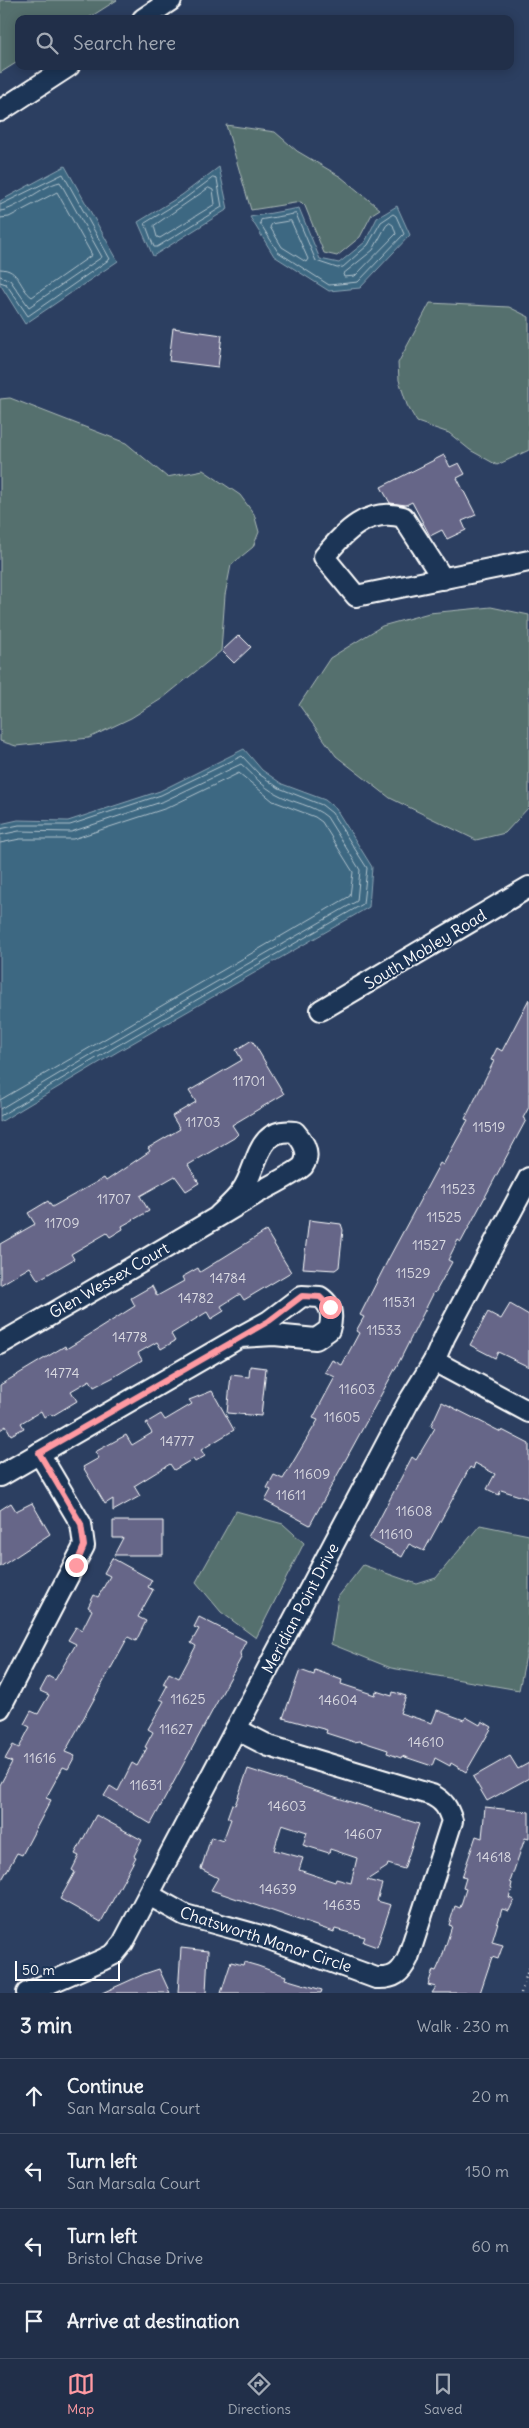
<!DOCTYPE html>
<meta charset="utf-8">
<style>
body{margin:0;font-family:Delius,sans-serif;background:#2d3b53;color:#f1f3f6}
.scale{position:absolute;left:15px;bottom:12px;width:105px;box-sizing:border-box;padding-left:5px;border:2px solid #fff;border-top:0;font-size:14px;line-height:18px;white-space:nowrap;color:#fff;-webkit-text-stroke:4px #1d3557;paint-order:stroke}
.stop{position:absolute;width:15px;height:15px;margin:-11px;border:4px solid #ff9aa2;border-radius:50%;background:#fff}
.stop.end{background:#ff9aa2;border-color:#fff;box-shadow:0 1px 5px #0008}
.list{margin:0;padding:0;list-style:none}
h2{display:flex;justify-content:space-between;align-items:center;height:65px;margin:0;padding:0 20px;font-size:21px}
h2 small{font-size:16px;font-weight:400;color:#a2a9b4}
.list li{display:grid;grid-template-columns:32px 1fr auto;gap:15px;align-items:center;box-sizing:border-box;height:75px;padding:0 20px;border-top:1px solid #3e4a61}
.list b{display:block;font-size:19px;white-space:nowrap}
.list p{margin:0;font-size:16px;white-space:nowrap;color:#a2a9b4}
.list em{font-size:16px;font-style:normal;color:#a2a9b4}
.icon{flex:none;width:28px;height:28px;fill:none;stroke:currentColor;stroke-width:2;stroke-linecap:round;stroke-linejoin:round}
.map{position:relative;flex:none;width:529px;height:1993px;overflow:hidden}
.search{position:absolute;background:#212f49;box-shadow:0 2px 12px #0003;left:15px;right:15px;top:15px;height:55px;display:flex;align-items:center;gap:12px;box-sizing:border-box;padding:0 18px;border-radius:10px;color:#a2a9b4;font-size:19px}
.sheet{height:365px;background:#212f49}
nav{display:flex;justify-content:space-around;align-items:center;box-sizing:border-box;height:70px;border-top:1px solid #3e4a61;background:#212f49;font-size:14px;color:#a2a9b4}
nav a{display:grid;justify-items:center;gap:2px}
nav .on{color:#ff9aa2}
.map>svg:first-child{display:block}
.green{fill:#55706e;stroke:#aab8b6}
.water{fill:#3d6882;stroke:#8ba4b4}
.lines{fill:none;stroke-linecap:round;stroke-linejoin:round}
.shore{stroke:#b1c3cd;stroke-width:1}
.building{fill:#668;stroke:#fff;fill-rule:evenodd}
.minor-casing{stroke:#fff;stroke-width:24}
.path{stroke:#fff;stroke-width:2.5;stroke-dasharray:1 4;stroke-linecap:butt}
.minor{stroke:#1d3557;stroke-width:20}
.route{stroke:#ff9aa2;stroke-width:6}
.labels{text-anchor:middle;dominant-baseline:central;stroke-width:4;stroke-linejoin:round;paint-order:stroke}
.number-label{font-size:14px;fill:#d9d9e1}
.street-label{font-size:16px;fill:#fff;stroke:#1d3557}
</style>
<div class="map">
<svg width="529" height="1993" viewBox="0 0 529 1993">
<rect width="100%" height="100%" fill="#2c3f61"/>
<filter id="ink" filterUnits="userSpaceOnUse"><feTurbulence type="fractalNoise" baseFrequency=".02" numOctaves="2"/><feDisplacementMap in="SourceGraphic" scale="10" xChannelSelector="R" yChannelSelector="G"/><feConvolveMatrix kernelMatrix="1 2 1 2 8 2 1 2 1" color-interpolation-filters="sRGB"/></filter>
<g filter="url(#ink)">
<!-- green -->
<g class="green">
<path d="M0 0H117L87 19H19V61L0 73Z"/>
<path d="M226 125 275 132 297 151 341 177 380 209 372 214 360 237 337 256 324 253 305 206 301 202 251 210Z"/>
<path d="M430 303 509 307 529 317V450L497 465 470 450 449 433 417 422 407 405 399 380 398 363Z"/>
<path d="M10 398 126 443 167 477 203 470 240 495 254 514 259 532 253 547 231 565 225 595 221 651 163 698 131 718 89 738 16 746 0 741V399Z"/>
<path d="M491 607 529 615V807L505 833 476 840 390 798 336 756 299 705 330 658 382 626 429 613Z"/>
<path d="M236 1511 283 1524 304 1543 256 1638 221 1612 196 1582Z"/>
<path d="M480 1525 529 1535V1641L519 1690 391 1668 331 1644 338 1597 363 1565 417 1584 436 1578Z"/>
</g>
<!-- water -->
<g class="water">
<path d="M65 166 118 261 25 324 0 284V201Z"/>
<path d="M219 167 228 209 153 256 138 222 182 195Z"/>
<path d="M397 206 410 235 360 288 329 291 274 256 250 217 299 208 320 259 339 263 365 242 377 218Z"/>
<path d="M244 749 262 770 282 784 325 800 336 809 372 867 369 907 117 1052 0 1122V824L18 820 68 821 160 791Z"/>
</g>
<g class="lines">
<!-- shore -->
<g class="shore">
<path d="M213 178 217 179 222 207 157 247H154L145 223 184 199Z"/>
<path d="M209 188 213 190 215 204 160 238 157 237 154 226Z"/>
<path d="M0 205 63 174 110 259 28 316 6 284 0 282"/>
<path d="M0 211C17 210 41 186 60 182L102 257 29 307 10 280 0 276"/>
<path d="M296 214 316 261 337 268 343 267 368 245 381 222 393 214 396 216 404 234 358 282 329 285 278 252 260 223 261 220Z"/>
<path d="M0 218 9 217 57 192 92 255 32 297C19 288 20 269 0 269"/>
<path d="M291 221 308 259 306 262 282 247 270 227 272 224Z"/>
<path d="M390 223 393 225 396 234 355 276 344 277 343 274 373 250 386 226Z"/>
<path d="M0 829 19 825H70L161 795 242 756 259 774 279 788 322 805 332 813 367 868 363 904 115 1047 0 1116"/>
<path d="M0 835 19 831 71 832 164 801 241 764C253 774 262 787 277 794 293 803 313 805 327 817L360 870 357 901 112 1042 0 1109"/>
<path d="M0 843 20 839H73L167 808 239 773 273 801 315 817 322 822 353 872 350 896 0 1100"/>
</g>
</g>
<!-- building -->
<g class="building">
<path d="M173 328 222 335 218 367 169 361Z"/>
<path d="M444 455 450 467 459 463 465 474 457 478 476 515 462 521 466 530 447 539 442 530 430 536 412 502 406 505 390 503 381 487Z"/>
<path d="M239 635 251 647 234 663 222 651Z"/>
<path d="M529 999V1107L523 1118 526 1120 461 1242 458 1240 448 1260 452 1262 435 1293 434 1292 400 1360 310 1525 265 1501 271 1490 267 1488 274 1475 283 1479 318 1420 313 1418 335 1377 325 1372 332 1360 342 1365 359 1333 356 1331 364 1317 360 1315 389 1258 440 1163 443 1165 468 1120 465 1119 494 1061 491 1060 497 1048 502 1051Z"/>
<path d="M252 1040 284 1094 232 1125 238 1134 234 1138 188 1165 199 1183 186 1191 175 1176 140 1196 149 1211 122 1226 123 1229 110 1237 107 1233 71 1254 74 1259 38 1280 30 1267 0 1285V1244L35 1224 28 1213 48 1201 52 1207 104 1178 106 1181 150 1151 148 1148 180 1129 172 1116 196 1102 189 1091 242 1060 236 1050Z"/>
<path d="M309 1220 341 1224 343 1230 339 1267 335 1270 303 1268Z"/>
<path d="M266 1231 291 1272 244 1300 240 1294 221 1306 224 1311 211 1319 207 1312 171 1334 175 1341 161 1349 157 1342 138 1353 142 1360 112 1378 94 1387 90 1380 71 1391 77 1401 52 1416 51 1414 44 1417 41 1411 21 1423 24 1428 11 1435 6 1426 0 1430V1385L65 1346 66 1349 89 1335 135 1306 131 1298 152 1286 157 1296 184 1281 182 1277 198 1268 200 1272Z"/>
<path d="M510 1304 529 1315V1367L498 1352 495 1358 470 1345 488 1312 501 1319Z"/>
<path d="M250 1366 266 1368 261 1416 227 1413 231 1375 249 1377Z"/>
<path d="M212 1391 234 1430 201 1450 205 1456 195 1462 193 1459 174 1470 170 1464 134 1486 140 1496 113 1511V1499L105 1504 83 1467 99 1458 95 1452 126 1435 132 1445 152 1433 146 1423 161 1414 165 1420 192 1404 189 1400Z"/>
<path d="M442 1402 501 1432 502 1430 529 1444V1499L501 1490 499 1495 487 1489 495 1474 475 1463 473 1469 470 1467 424 1551 409 1544 402 1557 369 1539 412 1457 416 1460 435 1428 431 1426Z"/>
<path d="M11 1503 16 1511 32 1503 50 1534 0 1567V1510Z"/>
<path d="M113 1521H163V1555H114L123 1538H113Z"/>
<path d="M112 1558 152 1580 148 1587 153 1590 138 1617 146 1621 136 1641 128 1637 65 1752 75 1756 68 1769 63 1767 46 1798 51 1800 22 1855 17 1853 0 1883V1785L12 1762 5 1759 13 1745 19 1748 30 1727 24 1724 31 1711 38 1714 49 1695 40 1691 48 1676 55 1680 76 1644 68 1640 76 1627 82 1630 92 1610 88 1607 94 1595 98 1597 110 1576 104 1573Z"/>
<path d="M199 1617 246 1641 240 1653 241 1658 151 1824 104 1796 110 1786 118 1791 132 1763 137 1766 147 1748 145 1747 153 1732 148 1729 164 1701 160 1699 167 1686 163 1684 169 1673 179 1678 196 1646 191 1643 199 1629 194 1627Z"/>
<path d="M300 1670 314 1675 315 1670 342 1680 341 1684 375 1695 376 1691 392 1696 393 1692 406 1696 400 1713 432 1723 437 1710 464 1720 466 1717 480 1725 482 1721 492 1727 466 1772 451 1763 450 1766 435 1758 432 1766 402 1756 401 1758 387 1753 388 1750 360 1741 354 1742 326 1733 327 1730 283 1718Z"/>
<path d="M510 1756 518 1769 529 1763V1778L487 1801 473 1777Z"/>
<path d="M248 1769 419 1824 404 1869 388 1864 387 1867 367 1880 382 1884 377 1901 391 1905 377 1947 363 1942 365 1937 335 1929 334 1932 211 1890 218 1878 201 1869 211 1837 223 1841 231 1819 227 1818 232 1804 235 1805ZM282 1824 307 1832 303 1845 329 1853 330 1849 357 1858 351 1883 336 1879 335 1882 299 1870 303 1858 274 1850Z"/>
<path d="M485 1807 529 1812V1839L525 1838 510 1882 512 1883 511 1888 512 1889 509 1898 514 1900 509 1911 502 1909 492 1942 503 1945 498 1959 492 1957 480 1993H432L436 1987 428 1985 433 1970 436 1971 441 1960 452 1926 449 1925 455 1906 460 1908 466 1889 463 1888 466 1878 462 1877 476 1836 482 1838Z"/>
<path d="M96 1815 142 1840 134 1856 136 1857 101 1922 60 1899 75 1872 72 1870 79 1856 75 1854Z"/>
<path d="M181 1948 208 1951 206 1993H178Z"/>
<path d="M231 1962 243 1965 244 1962 258 1966 286 1976 285 1979 322 1990 321 1993H221Z"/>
<path d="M159 1969 170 1993H102L144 1974Z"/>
</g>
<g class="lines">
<defs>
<g id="minor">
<path d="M143 19 171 0"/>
<path d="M0 111 69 66"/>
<path d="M443 579 403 517C368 507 344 532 324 557L356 596 529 561"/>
<path d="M321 1010 529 887"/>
<path d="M0 1344C85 1295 170 1246 254 1195 264 1189 298 1172 303 1166 311 1154 304 1142 295 1132 255 1126 259 1168 241 1192 235 1201 225 1209 217 1217"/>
<path d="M434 1361 529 1412"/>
<path d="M0 1476 240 1337 269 1321 302 1296 320 1297C332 1305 333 1317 329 1330L316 1339 274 1335 240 1337"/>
<path d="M0 1708 84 1546 81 1524 39 1453"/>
<path d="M149 1895 185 1915 261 1936 376 1978C394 1979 401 1973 408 1958L452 1821C448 1808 444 1801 432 1795L269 1746 236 1729"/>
<path d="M27 1993 102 1960 114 1954 123 1943 408 1403 434 1361 445 1336 529 1178"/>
</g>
</defs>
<!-- minor casing -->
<use href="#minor" class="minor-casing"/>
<!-- path -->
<path class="path" d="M521 1993 529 1967"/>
<!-- minor -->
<use href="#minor" class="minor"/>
</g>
</g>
<g class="lines" filter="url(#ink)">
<!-- route -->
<path class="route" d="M76 1565 84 1546 81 1524 39 1453 269 1321 302 1296 320 1297 330 1307"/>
</g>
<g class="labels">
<!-- number labels -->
<g class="number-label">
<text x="249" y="1081">11701</text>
<text x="203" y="1122">11703</text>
<text x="489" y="1127">11519</text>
<text x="458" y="1189">11523</text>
<text x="114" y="1199">11707</text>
<text x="444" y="1217">11525</text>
<text x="62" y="1223">11709</text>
<text x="429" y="1245">11527</text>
<text x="413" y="1273">11529</text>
<text x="228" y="1278">14784</text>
<text x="196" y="1298">14782</text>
<text x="399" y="1302">11531</text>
<text x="384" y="1330">11533</text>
<text x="130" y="1337">14778</text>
<text x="62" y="1373">14774</text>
<text x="357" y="1389">11603</text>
<text x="342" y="1417">11605</text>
<text x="177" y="1441">14777</text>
<text x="312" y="1474">11609</text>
<text x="291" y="1495">11611</text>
<text x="414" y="1511">11608</text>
<text x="396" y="1534">11610</text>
<text x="188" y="1699">11625</text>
<text x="338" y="1700">14604</text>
<text x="176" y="1729">11627</text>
<text x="426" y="1742">14610</text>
<text x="40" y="1758">11616</text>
<text x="146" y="1785">11631</text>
<text x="287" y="1806">14603</text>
<text x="363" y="1834">14607</text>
<text x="494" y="1857">14618</text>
<text x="278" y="1889">14639</text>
<text x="342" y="1905">14635</text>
</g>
<!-- street labels -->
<g class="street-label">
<text transform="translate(425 949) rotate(-31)">South Mobley Road</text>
<text transform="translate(109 1280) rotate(-30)">Glen Wessex Court</text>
<text transform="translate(300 1608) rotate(-62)">Meridian Point Drive</text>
<text transform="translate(266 1939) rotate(18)">Chatsworth Manor Circle</text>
</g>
</g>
</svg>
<div class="scale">50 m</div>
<div class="stop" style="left:330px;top:1307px"></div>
<div class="stop end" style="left:76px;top:1565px"></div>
<div class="search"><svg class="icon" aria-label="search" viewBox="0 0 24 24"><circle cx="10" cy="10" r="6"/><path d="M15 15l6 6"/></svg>Search here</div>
</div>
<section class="sheet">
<h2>3 min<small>Walk · 230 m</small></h2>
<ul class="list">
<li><svg class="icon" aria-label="ahead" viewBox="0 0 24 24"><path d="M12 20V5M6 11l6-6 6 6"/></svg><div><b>Continue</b><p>San Marsala Court</p></div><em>20 m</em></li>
<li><svg class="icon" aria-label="left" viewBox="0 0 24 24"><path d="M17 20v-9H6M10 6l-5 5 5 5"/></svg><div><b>Turn left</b><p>San Marsala Court</p></div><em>150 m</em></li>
<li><svg class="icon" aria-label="left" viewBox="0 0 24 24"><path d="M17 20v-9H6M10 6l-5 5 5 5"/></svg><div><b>Turn left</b><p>Bristol Chase Drive</p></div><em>60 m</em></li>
<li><svg class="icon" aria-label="arrive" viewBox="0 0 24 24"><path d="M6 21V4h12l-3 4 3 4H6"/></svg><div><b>Arrive at destination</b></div></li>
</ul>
</section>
<nav>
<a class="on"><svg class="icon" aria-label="map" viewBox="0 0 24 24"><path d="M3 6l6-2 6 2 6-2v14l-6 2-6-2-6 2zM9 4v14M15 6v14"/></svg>Map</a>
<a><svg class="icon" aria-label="directions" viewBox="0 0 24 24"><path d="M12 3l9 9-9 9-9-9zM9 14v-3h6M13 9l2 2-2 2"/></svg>Directions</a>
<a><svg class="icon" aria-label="saved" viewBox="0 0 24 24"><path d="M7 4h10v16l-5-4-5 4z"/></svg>Saved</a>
</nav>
